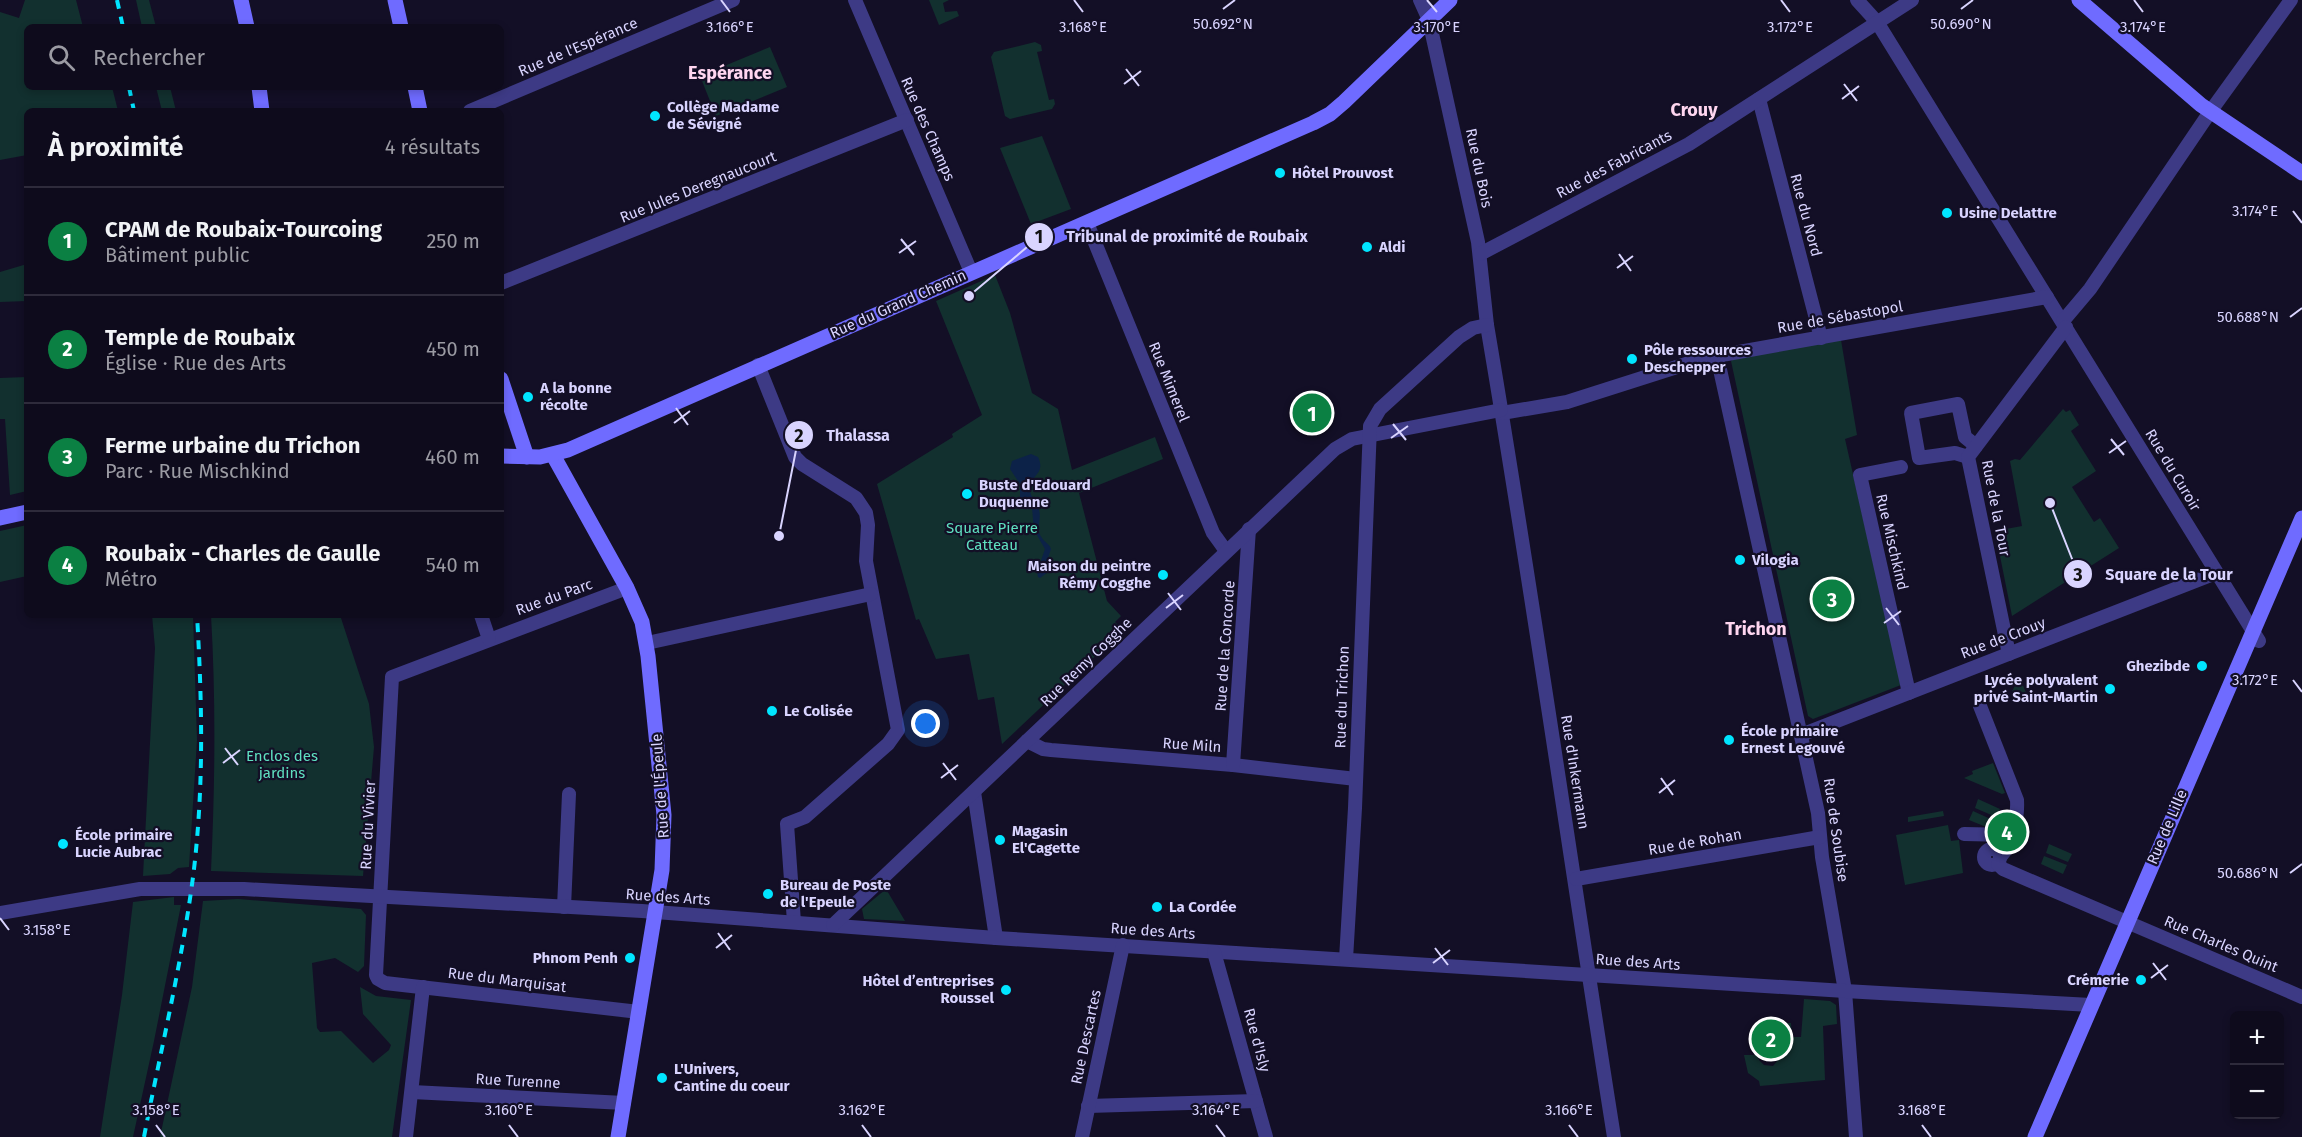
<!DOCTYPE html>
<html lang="fr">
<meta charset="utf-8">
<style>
body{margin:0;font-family:"Fira Sans",sans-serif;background:#1c1929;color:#f1f3f6}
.controls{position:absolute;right:18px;bottom:18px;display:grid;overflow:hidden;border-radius:9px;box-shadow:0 3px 9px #0003}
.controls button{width:54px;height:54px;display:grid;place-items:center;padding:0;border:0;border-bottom:2px solid #2e2b3b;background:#0e0b1c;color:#f1f3f6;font:30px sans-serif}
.you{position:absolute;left:926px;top:724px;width:21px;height:21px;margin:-15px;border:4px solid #fff;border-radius:50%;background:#1a73e8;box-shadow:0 0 0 9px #1a73e833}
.badge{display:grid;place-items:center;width:39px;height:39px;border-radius:50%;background:#0b8043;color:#fff;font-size:20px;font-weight:700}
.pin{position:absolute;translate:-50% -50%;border:3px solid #fff;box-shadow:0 2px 6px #0006}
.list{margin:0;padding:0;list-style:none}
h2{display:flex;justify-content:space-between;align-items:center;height:78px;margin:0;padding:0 24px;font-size:26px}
h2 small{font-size:20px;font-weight:400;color:#9b9ba3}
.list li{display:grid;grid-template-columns:39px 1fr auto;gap:18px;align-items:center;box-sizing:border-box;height:108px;padding:0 24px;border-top:2px solid #2e2b3b}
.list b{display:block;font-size:22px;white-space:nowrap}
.list p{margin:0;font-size:20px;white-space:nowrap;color:#9b9ba3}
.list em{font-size:20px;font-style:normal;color:#9b9ba3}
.icon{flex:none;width:33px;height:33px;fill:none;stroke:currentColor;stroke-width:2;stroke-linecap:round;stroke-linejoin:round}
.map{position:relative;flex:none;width:2302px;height:1137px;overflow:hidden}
.search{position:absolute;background:#0e0b1c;box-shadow:0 3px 9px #0003;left:24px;top:24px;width:480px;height:66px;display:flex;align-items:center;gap:15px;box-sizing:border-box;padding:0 21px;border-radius:9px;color:#9b9ba3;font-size:22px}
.panel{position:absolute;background:#0e0b1c;box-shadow:0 3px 9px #0003;left:24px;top:108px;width:480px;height:510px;border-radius:9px}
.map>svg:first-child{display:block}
.green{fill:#12302f}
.water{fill:#0c2248}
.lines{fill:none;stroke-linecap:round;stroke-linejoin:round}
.street{stroke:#3d3a85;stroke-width:14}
.secondary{stroke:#6f6bff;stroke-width:15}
.rail{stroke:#00e5ff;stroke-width:4;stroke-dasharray:9 8;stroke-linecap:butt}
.ticks{fill:none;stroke:#d9d4ff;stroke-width:2}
.poi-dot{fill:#00e5ff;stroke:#130f26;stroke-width:2}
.labels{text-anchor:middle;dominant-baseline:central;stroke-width:4.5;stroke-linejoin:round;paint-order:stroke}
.street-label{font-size:15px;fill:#d9d4ff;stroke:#130f26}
.poi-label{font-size:15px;font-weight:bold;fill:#d9d4ff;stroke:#130f26;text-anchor:start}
.park-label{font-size:15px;fill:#5fe0c0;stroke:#130f26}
.quarter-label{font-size:18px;font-weight:bold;fill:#ffd6f0;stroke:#130f26}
.ticks-label{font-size:15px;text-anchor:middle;fill:#d9d4ff;stroke:#130f26;stroke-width:4.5;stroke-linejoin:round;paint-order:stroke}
.leader{fill:none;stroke:#d9d4ff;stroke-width:2}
.callout-dot{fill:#d9d4ff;stroke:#130f26;stroke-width:2}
.mark-label{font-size:18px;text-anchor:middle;font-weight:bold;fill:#111}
.callout-label{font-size:16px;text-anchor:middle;font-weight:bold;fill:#d9d4ff;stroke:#130f26;stroke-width:4.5;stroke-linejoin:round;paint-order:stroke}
</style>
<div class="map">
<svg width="2302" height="1137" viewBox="0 0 2302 1137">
<rect width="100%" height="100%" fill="#130f26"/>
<!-- green -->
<g class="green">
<path d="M25 0H76L83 27H27V87H112L118 111H27V155L0 160V12L19 18Z"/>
<path d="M136 0H149L156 27H142Z"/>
<path d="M929 0H949L943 3 945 12 957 11 959 16 939 25Z"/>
<path d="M1035 42 1041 45 1042 51 1037 52 1049 100 1054 99 1055 104 1052 109 1010 119 1005 116 991 57 994 52Z"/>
<path d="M770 47 787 87 716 116 700 76Z"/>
<path d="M156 87H170L176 111H162Z"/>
<path d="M1042 136 1071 209 1031 224 1000 148Z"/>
<path d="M27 264V301L0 302V272Z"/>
<path d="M995 275 1010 313 1032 393 1058 409 1072 470 1155 437 1163 459 1079 493 1107 601 1121 616 1115 622 1123 630 1002 744 994 697 978 700 969 654 936 659 919 619 916 620 877 484 953 437 952 434 982 415 936 301Z"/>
<path d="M1841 340 1857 435 1845 439 1901 685 1813 719 1808 716 1731 361 1734 358Z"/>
<path d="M27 377V491L10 495 5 419H0V378Z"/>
<path d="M2063 409 2066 412 2070 410 2079 425 2071 431 2096 471 2072 487 2094 522 2100 518 2119 548 2012 616 1995 531 2022 526 2010 461 2015 459 2020 460Z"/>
<path d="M27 525V576L0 582V531Z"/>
<path d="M152 615H193L197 740 189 867 178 868 170 874 143 876 155 648Z"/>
<path d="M211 615H340L369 704 374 747 363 876 211 871C215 785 216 701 211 615Z"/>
<path d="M2022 683 2028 697 2016 701 2012 691 2015 686Z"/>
<path d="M1993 763 2005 793 2002 794 1964 778 1973 774 1972 771Z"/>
<path d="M1978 799 2000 809 1996 817 1975 808Z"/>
<path d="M1943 811 1944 816 1908 822V817Z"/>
<path d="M1973 811 1995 821 1991 829 1969 820Z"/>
<path d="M1948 825 1951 841 1959 840 1963 873 1905 885 1896 835Z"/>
<path d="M2049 844 2072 854 2068 862 2046 853Z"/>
<path d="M2044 856 2067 865 2063 874 2041 864Z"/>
<path d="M886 889 905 921 864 919 862 909Z"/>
<path d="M174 897V905H181L154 1041 133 1137H100L122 995 133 902Z"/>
<path d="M238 899 361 909 366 915 364 966 358 972 335 958 312 963 317 1028 320 1032 341 1031 373 1063 389 1050 391 1045 363 1014 360 987 376 996 411 1000 392 1137H160L192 987 203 901Z"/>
<path d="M1804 999 1830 1001 1836 1005 1837 1024 1823 1026 1825 1080 1760 1086 1759 1081 1748 1073 1744 1055H1758L1759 1060 1764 1065 1773 1066 1782 1055 1780 1054 1782 1046V1023H1791L1792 1037H1801Z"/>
</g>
<!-- water -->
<path class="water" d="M1031 454 1038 457C1046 474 1031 474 1030 488 1029 496 1037 502 1039 510 1042 519 1035 530 1042 538 1045 543 1049 543 1051 549L1045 567 1048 572 1040 578 1038 577 1037 572 1045 549 1034 530 1032 508 1020 497V484L1010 469 1012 461Z"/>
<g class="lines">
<!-- street -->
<g class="street">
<path d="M855 0 971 272"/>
<path d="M1420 0 1429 20 1478 242 1487 325C1533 595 1571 866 1614 1137"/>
<path d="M1857 0 1877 22 2259 641"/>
<path d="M1759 99 1821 338"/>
<path d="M470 111 733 0"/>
<path d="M1087 223 1213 533 1226 551"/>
<path d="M1480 254 1689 144 1912 0"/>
<path d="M501 283 907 120"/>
<path d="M2063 321 2090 289 2210 112 2291 0"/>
<path d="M1717 356 1818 813 1822 857 1845 991 1856 1137"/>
<path d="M758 365 795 457 802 464 856 498 866 513 868 525 866 561 898 730 888 744 805 817 787 824 794 922"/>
<path d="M1502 413 1567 402 1705 358 2047 297"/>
<path d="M1968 457 1955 453 1919 458 1911 413 1958 404 1965 437 1976 446"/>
<path d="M1901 467 1860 475 1909 693"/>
<path d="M627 588 392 677 376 975 378 979 385 983 639 1012"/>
<path d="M481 615 489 639"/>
<path d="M647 643 871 594"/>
<path d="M2009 654 1968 457 2066 327"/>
<path d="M1980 706 2017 800C2018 817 2013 844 2001 856"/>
<path d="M1801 735 2216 573"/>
<path d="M1027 741 1043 749 1051 750 1233 765 1356 779"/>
<path d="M1233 765 1249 529"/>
<path d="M974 792 996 938"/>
<path d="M1964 834 2011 835"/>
<circle cx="1992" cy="857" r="8"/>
<path d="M1998 864 2003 869 2302 997"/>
<path d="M1576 879 1820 837"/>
<path d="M564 907 569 794"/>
<path d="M0 913 140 889H244L642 911 996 938 1845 991 2091 1005"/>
<path d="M833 925 1335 449 1352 439 1501 410"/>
<path d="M1214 952 1266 1137"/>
<path d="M1346 959 1355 808 1370 426 1380 409 1459 337 1473 328 1487 325"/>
<path d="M412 1092 624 1103"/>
<path d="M1088 1106 1256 1101"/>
<path d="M406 1137 423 987"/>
<path d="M1082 1137 1123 945"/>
</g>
<!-- secondary -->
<g class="secondary">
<path d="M241 0 247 27"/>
<path d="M395 0 401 27"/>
<path d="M2079 0 2201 105 2302 173"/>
<path d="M259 87 262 111"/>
<path d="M415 87 420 111"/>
<path d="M501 379 527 457"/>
<path d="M553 455 627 588 642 622 648 656 664 815 662 870 618 1137"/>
<path d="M501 456 540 457 568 450 1313 123 1330 114 1344 102 1450 0"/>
<path d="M0 518 27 512"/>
<path d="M2035 1137 2302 518"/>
</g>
<!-- rail -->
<g class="rail">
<path d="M117 0 123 27"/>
<path d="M129 87 134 111"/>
<path d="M144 1137C161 1048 183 959 194 869 204 782 202 702 197 615"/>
</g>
</g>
<!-- ticks -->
<path class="ticks" d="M721 0 730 12M1074 0 1083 12M1427 0 1437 12M1781 0 1790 12M2134 0 2143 12M1223 9 1235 0M1961 9 1973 0M1126 69 1139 86M1124 84 1141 71M1844 84 1857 101M1842 99 1859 86M2293 211 2302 223M901 239 914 255M899 253 916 241M1619 254 1631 271M1617 268 1633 256M2290 317 2302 308M676 408 688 425M674 423 690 411M1393 424 1406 440M1391 438 1408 426M2111 439 2124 455M2109 453 2126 441M1168 593 1181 610M1166 608 1183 595M1886 608 1899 625M1884 623 1901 611M2293 680 2302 692M225 748 238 765M223 763 240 750M943 763 956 780M941 778 958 765M1661 778 1673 795M1659 793 1675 780M2290 873 2302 864M0 918 9 930M718 933 730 950M716 948 732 935M1435 948 1448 965M1433 963 1450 950M2153 963 2166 980M2151 978 2168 965M156 1125 165 1137M509 1125 518 1137M862 1125 871 1137M1216 1125 1225 1137M1569 1125 1578 1137M1922 1125 1931 1137"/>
<!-- markers -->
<g class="poi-dot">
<circle cx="655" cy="116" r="6"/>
<circle cx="1280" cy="173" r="6"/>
<circle cx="1947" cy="213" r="6"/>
<circle cx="1367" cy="247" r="6"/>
<circle cx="1632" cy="359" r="6"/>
<circle cx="528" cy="397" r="6"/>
<circle cx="967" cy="494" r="6"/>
<circle cx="1740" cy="560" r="6"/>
<circle cx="1163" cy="575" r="6"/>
<circle cx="2202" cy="666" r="6"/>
<circle cx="2110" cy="689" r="6"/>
<circle cx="772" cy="711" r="6"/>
<circle cx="1729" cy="740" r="6"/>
<circle cx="1000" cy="840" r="6"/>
<circle cx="63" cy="844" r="6"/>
<circle cx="768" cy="894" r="6"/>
<circle cx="1157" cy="907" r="6"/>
<circle cx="630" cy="958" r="6"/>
<circle cx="2141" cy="980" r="6"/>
<circle cx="1006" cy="990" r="6"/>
<circle cx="662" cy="1078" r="6"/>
</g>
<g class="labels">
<!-- street labels -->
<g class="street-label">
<text transform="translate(578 47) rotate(-23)">Rue de l'Espérance</text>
<text transform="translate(928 129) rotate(66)">Rue des Champs</text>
<text transform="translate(1614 164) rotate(-28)">Rue des Fabricants</text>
<text transform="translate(1479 168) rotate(78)">Rue du Bois</text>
<text transform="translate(698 187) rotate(-22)">Rue Jules Deregnaucourt</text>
<text transform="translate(1806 215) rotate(75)">Rue du Nord</text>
<text transform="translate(898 304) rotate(-24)">Rue du Grand Chemin</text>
<text transform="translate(1840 317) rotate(-10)">Rue de Sébastopol</text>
<text transform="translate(1169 382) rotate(68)">Rue Mimerel</text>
<text transform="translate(2173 470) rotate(59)">Rue du Curoir</text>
<text transform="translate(1996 508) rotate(79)">Rue de la Tour</text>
<text transform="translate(1892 542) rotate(77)">Rue Mischkind</text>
<text transform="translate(554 597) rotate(-20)">Rue du Parc</text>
<text transform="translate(2003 638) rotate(-21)">Rue de Crouy</text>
<text transform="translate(1225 646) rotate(-86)">Rue de la Concorde</text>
<text transform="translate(1086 662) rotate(-44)">Rue Remy Cogghe</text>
<text transform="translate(1342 697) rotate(-88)">Rue du Trichon</text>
<text transform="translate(1192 745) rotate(4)">Rue Miln</text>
<text transform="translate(1575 772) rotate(81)">Rue d'Inkermann</text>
<text transform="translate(660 786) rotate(-94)">Rue de l'Épeule</text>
<text transform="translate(368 825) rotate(-87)">Rue du Vivier</text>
<text transform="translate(2167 827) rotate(-67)">Rue de Lille</text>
<text transform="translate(1836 830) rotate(82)">Rue de Soubise</text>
<text transform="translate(1695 842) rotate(-10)">Rue de Rohan</text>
<text transform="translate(668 897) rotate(4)">Rue des Arts</text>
<text transform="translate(1153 931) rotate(4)">Rue des Arts</text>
<text transform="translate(2221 944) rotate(23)">Rue Charles Quint</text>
<text transform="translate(1638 962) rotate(4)">Rue des Arts</text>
<text transform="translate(507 980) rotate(7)">Rue du Marquisat</text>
<text transform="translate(1086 1037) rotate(-78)">Rue Descartes</text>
<text transform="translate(1257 1040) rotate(75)">Rue d'Isly</text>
<text transform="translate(518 1081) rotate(3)">Rue Turenne</text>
</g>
<!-- poi labels -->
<g class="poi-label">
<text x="667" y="107">Collège Madame<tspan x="667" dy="17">de Sévigné</tspan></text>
<text x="1292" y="173">Hôtel Prouvost</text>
<text x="1959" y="213">Usine Delattre</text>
<text x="1379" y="247">Aldi</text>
<text x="1644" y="350">Pôle ressources<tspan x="1644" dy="17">Deschepper</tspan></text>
<text x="540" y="388">A la bonne<tspan x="540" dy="17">récolte</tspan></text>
<text x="979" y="485">Buste d'Edouard<tspan x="979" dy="17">Duquenne</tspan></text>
<text x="1752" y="560">Vilogia</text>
<text x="1151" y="566" text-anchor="end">Maison du peintre<tspan x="1151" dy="17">Rémy Cogghe</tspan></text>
<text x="2190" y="666" text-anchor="end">Ghezibde</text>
<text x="2098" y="680" text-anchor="end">Lycée polyvalent<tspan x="2098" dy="17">privé Saint-Martin</tspan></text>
<text x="784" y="711">Le Colisée</text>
<text x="1741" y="731">École primaire<tspan x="1741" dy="17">Ernest Legouvé</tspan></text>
<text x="1012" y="831">Magasin<tspan x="1012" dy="17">El'Cagette</tspan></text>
<text x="75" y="835">École primaire<tspan x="75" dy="17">Lucie Aubrac</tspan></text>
<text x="780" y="885">Bureau de Poste<tspan x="780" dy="17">de l'Epeule</tspan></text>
<text x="1169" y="907">La Cordée</text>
<text x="618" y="958" text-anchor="end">Phnom Penh</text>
<text x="2129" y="980" text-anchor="end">Crémerie</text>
<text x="994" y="981" text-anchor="end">Hôtel d’entreprises<tspan x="994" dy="17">Roussel</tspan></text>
<text x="674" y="1069">L'Univers,<tspan x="674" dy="17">Cantine du coeur</tspan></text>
</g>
<!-- park labels -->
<g class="park-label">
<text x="992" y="528">Square Pierre<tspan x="992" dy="17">Catteau</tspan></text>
<text x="282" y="756">Enclos des<tspan x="282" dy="17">jardins</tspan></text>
</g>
<!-- quarter labels -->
<g class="quarter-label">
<text x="730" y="73">Espérance</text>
<text x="1694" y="110">Crouy</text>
<text x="1756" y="629">Trichon</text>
</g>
</g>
<g class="ticks-label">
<text x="1223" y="29">50.692°N</text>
<text x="1961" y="29">50.690°N</text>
<text x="730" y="32">3.166°E</text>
<text x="1083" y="32">3.168°E</text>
<text x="1437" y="32">3.170°E</text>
<text x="1790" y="32">3.172°E</text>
<text x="2143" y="32">3.174°E</text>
<text x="2255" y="216">3.174°E</text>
<text x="2248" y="322">50.688°N</text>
<text x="2255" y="685">3.172°E</text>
<text x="2248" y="878">50.686°N</text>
<text x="47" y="935">3.158°E</text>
<text x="156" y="1115">3.158°E</text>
<text x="509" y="1115">3.160°E</text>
<text x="862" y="1115">3.162°E</text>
<text x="1216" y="1115">3.164°E</text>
<text x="1569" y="1115">3.166°E</text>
<text x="1922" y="1115">3.168°E</text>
</g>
<!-- callouts -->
<path class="leader" d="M969 296L1039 237M779 536L799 435M2050 503L2078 574"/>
<g class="callout-dot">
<circle cx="969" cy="296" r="6"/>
<circle cx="779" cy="536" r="6"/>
<circle cx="2050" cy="503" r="6"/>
<circle cx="1039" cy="237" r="15"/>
<circle cx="799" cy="435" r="15"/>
<circle cx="2078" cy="574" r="15"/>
</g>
<g class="mark-label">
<text x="1039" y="243">1</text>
<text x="799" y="442">2</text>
<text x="2078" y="581">3</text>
</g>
<g class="callout-label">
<text x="1187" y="242">Tribunal de proximité de Roubaix</text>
<text x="858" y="441">Thalassa</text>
<text x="2169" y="580">Square de la Tour</text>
</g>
</svg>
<div class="controls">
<button>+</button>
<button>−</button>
</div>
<div class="you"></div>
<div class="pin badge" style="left:1312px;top:413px">1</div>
<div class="pin badge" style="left:1771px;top:1039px">2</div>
<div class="pin badge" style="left:1832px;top:599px">3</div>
<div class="pin badge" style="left:2007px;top:832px">4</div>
<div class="search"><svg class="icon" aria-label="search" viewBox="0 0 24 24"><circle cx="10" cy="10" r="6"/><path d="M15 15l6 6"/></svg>Rechercher</div>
<section class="panel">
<h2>À proximité<small>4 résultats</small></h2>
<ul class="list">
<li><span class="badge">1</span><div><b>CPAM de Roubaix-Tourcoing</b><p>Bâtiment public</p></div><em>250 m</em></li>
<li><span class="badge">2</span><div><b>Temple de Roubaix</b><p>Église · Rue des Arts</p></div><em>450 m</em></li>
<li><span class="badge">3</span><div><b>Ferme urbaine du Trichon</b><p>Parc · Rue Mischkind</p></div><em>460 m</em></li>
<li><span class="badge">4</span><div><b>Roubaix - Charles de Gaulle</b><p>Métro</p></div><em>540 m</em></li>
</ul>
</section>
</div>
